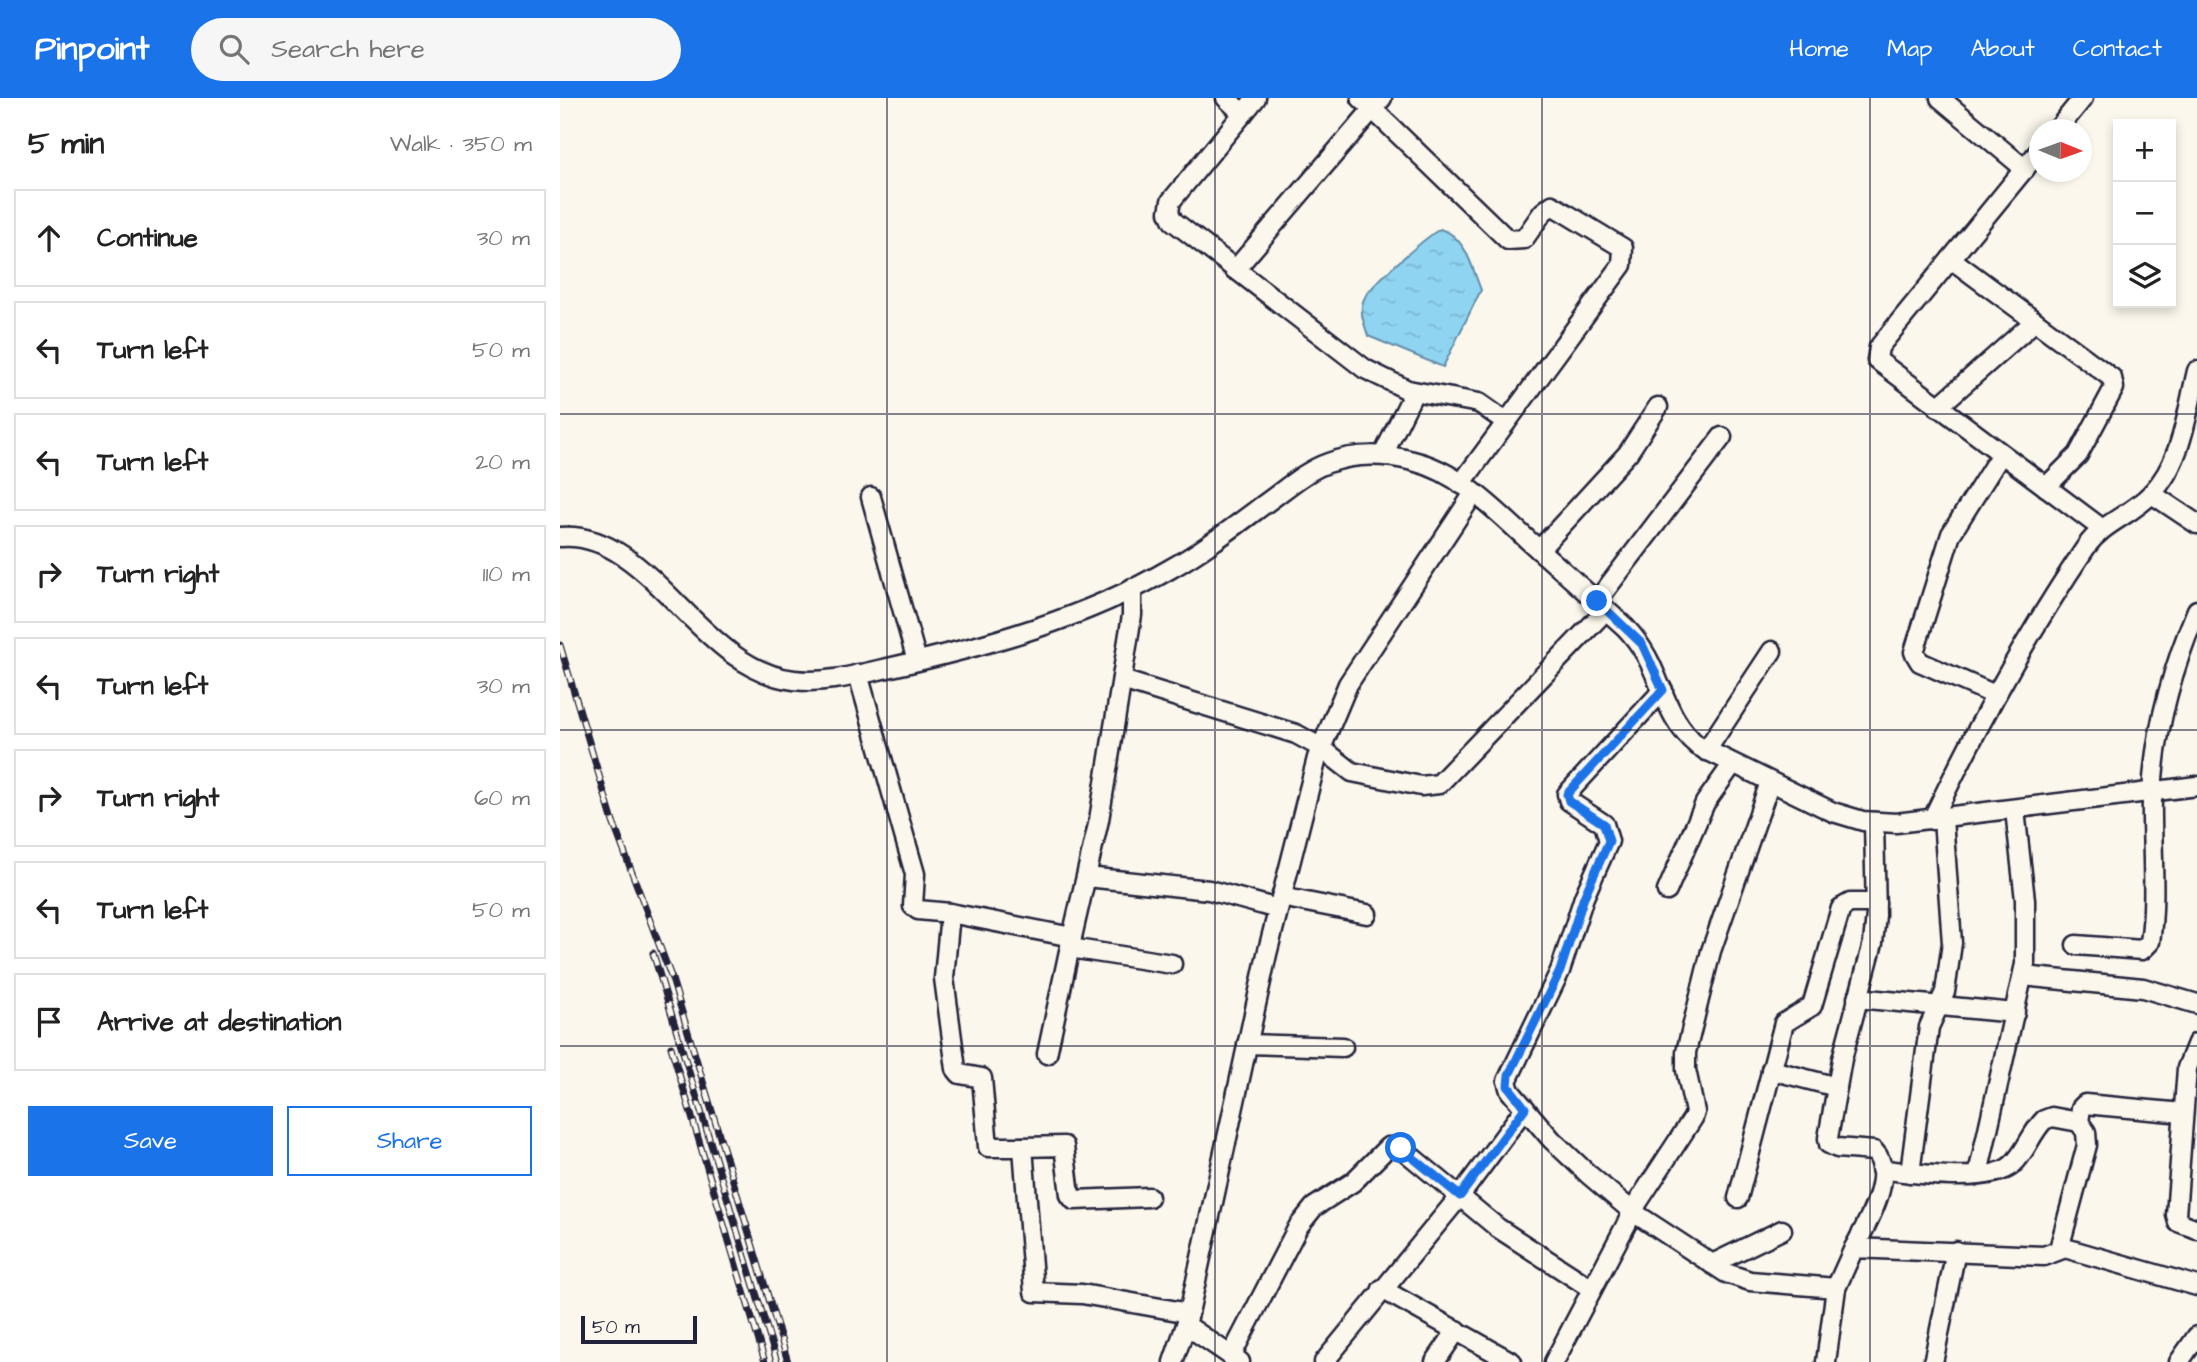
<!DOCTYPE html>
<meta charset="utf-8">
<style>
body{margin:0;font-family:"Architects Daughter",sans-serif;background:#f6f6f6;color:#222}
.controls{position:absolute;right:21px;top:21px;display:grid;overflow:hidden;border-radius:0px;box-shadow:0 4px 10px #0003}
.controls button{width:63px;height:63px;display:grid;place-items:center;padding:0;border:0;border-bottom:2px solid #e0e0e0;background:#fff;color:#222;font:35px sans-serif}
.compass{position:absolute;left:1469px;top:21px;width:63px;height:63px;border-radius:50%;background:#fff;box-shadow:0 4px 10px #0003;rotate:91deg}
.scale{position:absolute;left:21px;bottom:18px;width:116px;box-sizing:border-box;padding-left:7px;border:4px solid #22223b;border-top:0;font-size:19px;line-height:24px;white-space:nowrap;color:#22223b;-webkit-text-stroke:5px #fbf7ec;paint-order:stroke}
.stop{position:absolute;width:21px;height:21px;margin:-16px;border:5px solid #1a73e8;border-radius:50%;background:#fff}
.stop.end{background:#1a73e8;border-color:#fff;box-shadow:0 2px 7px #0008}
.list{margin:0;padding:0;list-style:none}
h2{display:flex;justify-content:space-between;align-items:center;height:91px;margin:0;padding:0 28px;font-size:30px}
h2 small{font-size:23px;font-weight:400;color:#767676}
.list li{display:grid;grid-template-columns:46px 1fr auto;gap:21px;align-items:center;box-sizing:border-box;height:98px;margin:0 14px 14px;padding:0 14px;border:2px solid #e0e0e0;border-radius:0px}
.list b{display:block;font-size:26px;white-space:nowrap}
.list em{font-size:23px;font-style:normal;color:#767676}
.actions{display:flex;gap:14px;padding:21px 28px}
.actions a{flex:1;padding:16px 0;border:2px solid #1a73e8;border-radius:0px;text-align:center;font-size:24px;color:#1a73e8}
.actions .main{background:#1a73e8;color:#fff}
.icon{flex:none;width:38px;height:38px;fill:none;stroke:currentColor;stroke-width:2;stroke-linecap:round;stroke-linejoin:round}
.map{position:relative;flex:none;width:1637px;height:1264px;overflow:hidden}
header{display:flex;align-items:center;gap:42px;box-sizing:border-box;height:98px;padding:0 35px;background:#1a73e8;color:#fff}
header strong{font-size:33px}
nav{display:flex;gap:38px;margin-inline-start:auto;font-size:24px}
.search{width:490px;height:63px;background:#f6f6f6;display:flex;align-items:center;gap:18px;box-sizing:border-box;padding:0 24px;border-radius:38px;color:#767676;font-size:26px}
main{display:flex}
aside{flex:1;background:#fff}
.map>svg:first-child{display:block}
.water{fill:url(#water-ripples);stroke:#638da8;stroke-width:2}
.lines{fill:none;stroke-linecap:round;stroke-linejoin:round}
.minor-casing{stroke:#22223b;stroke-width:23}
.minor{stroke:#fbf7ec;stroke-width:18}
.rail-casing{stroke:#22223b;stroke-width:7}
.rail{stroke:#fbf7ec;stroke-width:4.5;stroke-dasharray:13;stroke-linecap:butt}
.route{stroke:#1a73e8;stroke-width:9}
.grid{fill:none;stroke:#22223b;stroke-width:2;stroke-opacity:0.55}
</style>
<header>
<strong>Pinpoint</strong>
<div class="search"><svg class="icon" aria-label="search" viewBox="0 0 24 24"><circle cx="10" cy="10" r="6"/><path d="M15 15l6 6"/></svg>Search here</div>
<nav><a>Home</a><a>Map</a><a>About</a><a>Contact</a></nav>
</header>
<main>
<aside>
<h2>5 min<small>Walk · 350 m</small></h2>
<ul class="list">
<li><svg class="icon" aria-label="ahead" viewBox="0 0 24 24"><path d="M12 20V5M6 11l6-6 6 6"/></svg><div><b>Continue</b></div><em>30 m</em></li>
<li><svg class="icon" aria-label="left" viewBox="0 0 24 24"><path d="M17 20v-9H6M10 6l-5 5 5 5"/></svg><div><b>Turn left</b></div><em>50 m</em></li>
<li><svg class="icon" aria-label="left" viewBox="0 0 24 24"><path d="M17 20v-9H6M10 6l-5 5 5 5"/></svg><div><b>Turn left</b></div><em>20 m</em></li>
<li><svg class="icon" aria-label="right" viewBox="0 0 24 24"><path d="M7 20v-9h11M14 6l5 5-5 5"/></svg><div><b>Turn right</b></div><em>110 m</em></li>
<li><svg class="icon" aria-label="left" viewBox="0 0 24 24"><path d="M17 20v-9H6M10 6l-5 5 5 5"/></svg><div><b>Turn left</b></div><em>30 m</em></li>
<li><svg class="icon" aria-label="right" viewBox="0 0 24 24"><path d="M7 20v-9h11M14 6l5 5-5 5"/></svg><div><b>Turn right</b></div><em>60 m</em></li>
<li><svg class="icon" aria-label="left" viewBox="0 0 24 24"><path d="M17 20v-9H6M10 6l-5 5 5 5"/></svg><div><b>Turn left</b></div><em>50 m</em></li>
<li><svg class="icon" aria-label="arrive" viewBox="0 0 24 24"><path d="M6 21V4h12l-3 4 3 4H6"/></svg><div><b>Arrive at destination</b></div></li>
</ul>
<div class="actions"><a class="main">Save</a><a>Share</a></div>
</aside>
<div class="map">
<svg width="1637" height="1264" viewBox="0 0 1637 1264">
<defs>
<pattern id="water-ripples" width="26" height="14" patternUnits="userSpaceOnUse" patternTransform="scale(1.75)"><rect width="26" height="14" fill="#8fd4f1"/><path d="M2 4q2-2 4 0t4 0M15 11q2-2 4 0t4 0" fill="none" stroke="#7bb6d0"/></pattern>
</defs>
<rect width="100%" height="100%" fill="#fbf7ec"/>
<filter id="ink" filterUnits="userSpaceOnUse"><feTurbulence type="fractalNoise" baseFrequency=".0143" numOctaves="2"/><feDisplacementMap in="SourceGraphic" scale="14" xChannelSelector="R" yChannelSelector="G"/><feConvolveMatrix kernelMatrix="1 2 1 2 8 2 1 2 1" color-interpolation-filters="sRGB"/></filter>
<g filter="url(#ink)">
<!-- water -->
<path class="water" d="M880 131C906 138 912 170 921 192L883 269 808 238C805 227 798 213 804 201 811 186 865 140 880 131Z"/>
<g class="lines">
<defs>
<g id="minor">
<path d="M666 0 683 16"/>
<path d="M696 0 611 103 609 114 613 123 805 271 848 292 919 305 946 324"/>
<path d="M801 0 948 142 964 141 983 114 992 107 1063 150 1062 167 901 386"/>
<path d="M1380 0 1465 71"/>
<path d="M1497 32 1523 0"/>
<path d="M1479 53 1319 249 1317 262 1541 430"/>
<path d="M1391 161 1552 280 1554 290 1518 357 1486 389"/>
<path d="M675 172 822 0"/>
<path d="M1378 309 1475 223"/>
<path d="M823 357 854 294"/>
<path d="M1592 396 1637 426"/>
<path d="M311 399 357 563"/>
<path d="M0 439C90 431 138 571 234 582 267 586 300 576 332 569 426 548 526 520 610 471 644 452 675 428 706 405 726 391 745 373 768 365 795 355 826 356 853 363 899 374 935 412 969 443 1001 471 1033 500 1065 529 1104 569 1098 614 1138 648L1273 714 1303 723 1336 725 1637 688"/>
<path d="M979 452 1068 355 1098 309"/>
<path d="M1037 503 1162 339"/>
<path d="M298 576 355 776 353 808 358 812 390 815 384 880 396 971 400 976 422 980 428 1049H463L474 1194 522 1196 629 1215 626 1227 680 1264"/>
<path d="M562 582 736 636 760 649 792 674 861 688 879 686 1046 512"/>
<path d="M1103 592 1007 696 1009 703 1044 726 1049 743 1024 799 1000 873 947 983 950 993 992 1042 1028 1076 1073 1114 1166 1175 1190 1183 1276 1190 1294 1150 1484 1158 1505 1150 1637 1188"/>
<path d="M1435 597 1360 564 1354 554 1391 436 1441 356"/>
<path d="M1146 653 1212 553"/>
<path d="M1372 722C1417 628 1467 536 1526 449 1543 424 1570 418 1591 396 1622 365 1627 314 1637 273"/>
<path d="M527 779 649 792 718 811"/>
<path d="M1107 793 1145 705 1172 667"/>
<path d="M721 799 807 816"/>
<path d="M390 815 512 839 539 722 572 517V490"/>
<path d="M1516 847 1582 852 1590 844C1597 798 1591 746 1592 699 1594 636 1613 569 1637 512"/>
<path d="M510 850 612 866"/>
<path d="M1463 878 1583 890 1637 906"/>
<path d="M1297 900 1455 915"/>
<path d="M1637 945 1627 970 1616 1117 1618 1124 1637 1131"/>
<path d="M687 946 783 949"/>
<path d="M487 956 512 839"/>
<path d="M1211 972 1277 989"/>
<path d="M463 1049 504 1048 510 1097 514 1102 589 1099"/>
<path d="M1321 1071C1349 1075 1432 1087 1453 1066 1466 1054 1471 1035 1484 1022L1492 1019 1519 1024 1521 1010 1525 1006 1623 1015"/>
<path d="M1350 1075 1369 929 1385 894 1392 845 1383 721"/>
<path d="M1418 1076 1465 866V802L1455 712"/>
<path d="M1178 1100 1224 925 1252 908 1281 810 1290 805H1316"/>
<path d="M1294 1150C1306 1127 1337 1076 1314 1053L1277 1050 1269 1046 1268 1040 1282 961 1313 845 1316 817 1314 724"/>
<path d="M1499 1151 1527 1047 1526 1034 1519 1024"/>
<path d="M1152 1166 1222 1132"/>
<path d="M822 1191 952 1264"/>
<path d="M629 1215 707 856 757 660 788 586 914 395"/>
<path d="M671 1258 738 1129 754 1109 793 1084 828 1049 841 1050 938 1130 1032 1191"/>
<path d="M1374 1260 1396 1153"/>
<path d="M613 1264 626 1227"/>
<path d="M764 1264 900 1098 965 1010"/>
<path d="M875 1264 897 1232"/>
<path d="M994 1264 1078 1104 1133 1020 1135 1014 1126 972V954L1151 853 1210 684"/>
<path d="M1266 1264 1276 1190"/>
<path d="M1619 1264 1637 1238"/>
</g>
</defs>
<!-- minor casing -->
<use href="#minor" class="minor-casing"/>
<!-- minor -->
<use href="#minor" class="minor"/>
<defs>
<g id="rail">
<path d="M0 547 53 724 112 881 228 1264"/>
<path d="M93 855 217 1264"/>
<path d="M111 949 205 1264"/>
</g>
</defs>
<!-- rail casing -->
<use href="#rail" class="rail-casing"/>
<!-- rail -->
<use href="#rail" class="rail"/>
</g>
</g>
<g class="lines" filter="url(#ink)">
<!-- route -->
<path class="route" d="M841 1050 900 1098 965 1010 948 988 949 977 1000 873 1024 799 1049 743 1044 726 1009 703 1007 696 1103 592 1082 546 1037 503"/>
</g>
<!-- grid -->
<path class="grid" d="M327 0V1264M655 0V1264M982 0V1264M1310 0V1264M0 316H1637M0 632H1637M0 948H1637"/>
</svg>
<div class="controls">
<button>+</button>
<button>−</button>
<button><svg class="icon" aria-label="layers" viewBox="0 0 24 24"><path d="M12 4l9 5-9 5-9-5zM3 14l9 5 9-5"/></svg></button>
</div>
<svg class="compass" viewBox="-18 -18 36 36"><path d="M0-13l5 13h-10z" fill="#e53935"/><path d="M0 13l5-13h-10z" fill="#767676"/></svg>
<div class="scale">50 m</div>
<div class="stop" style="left:841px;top:1050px"></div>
<div class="stop end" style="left:1037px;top:503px"></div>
</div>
</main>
